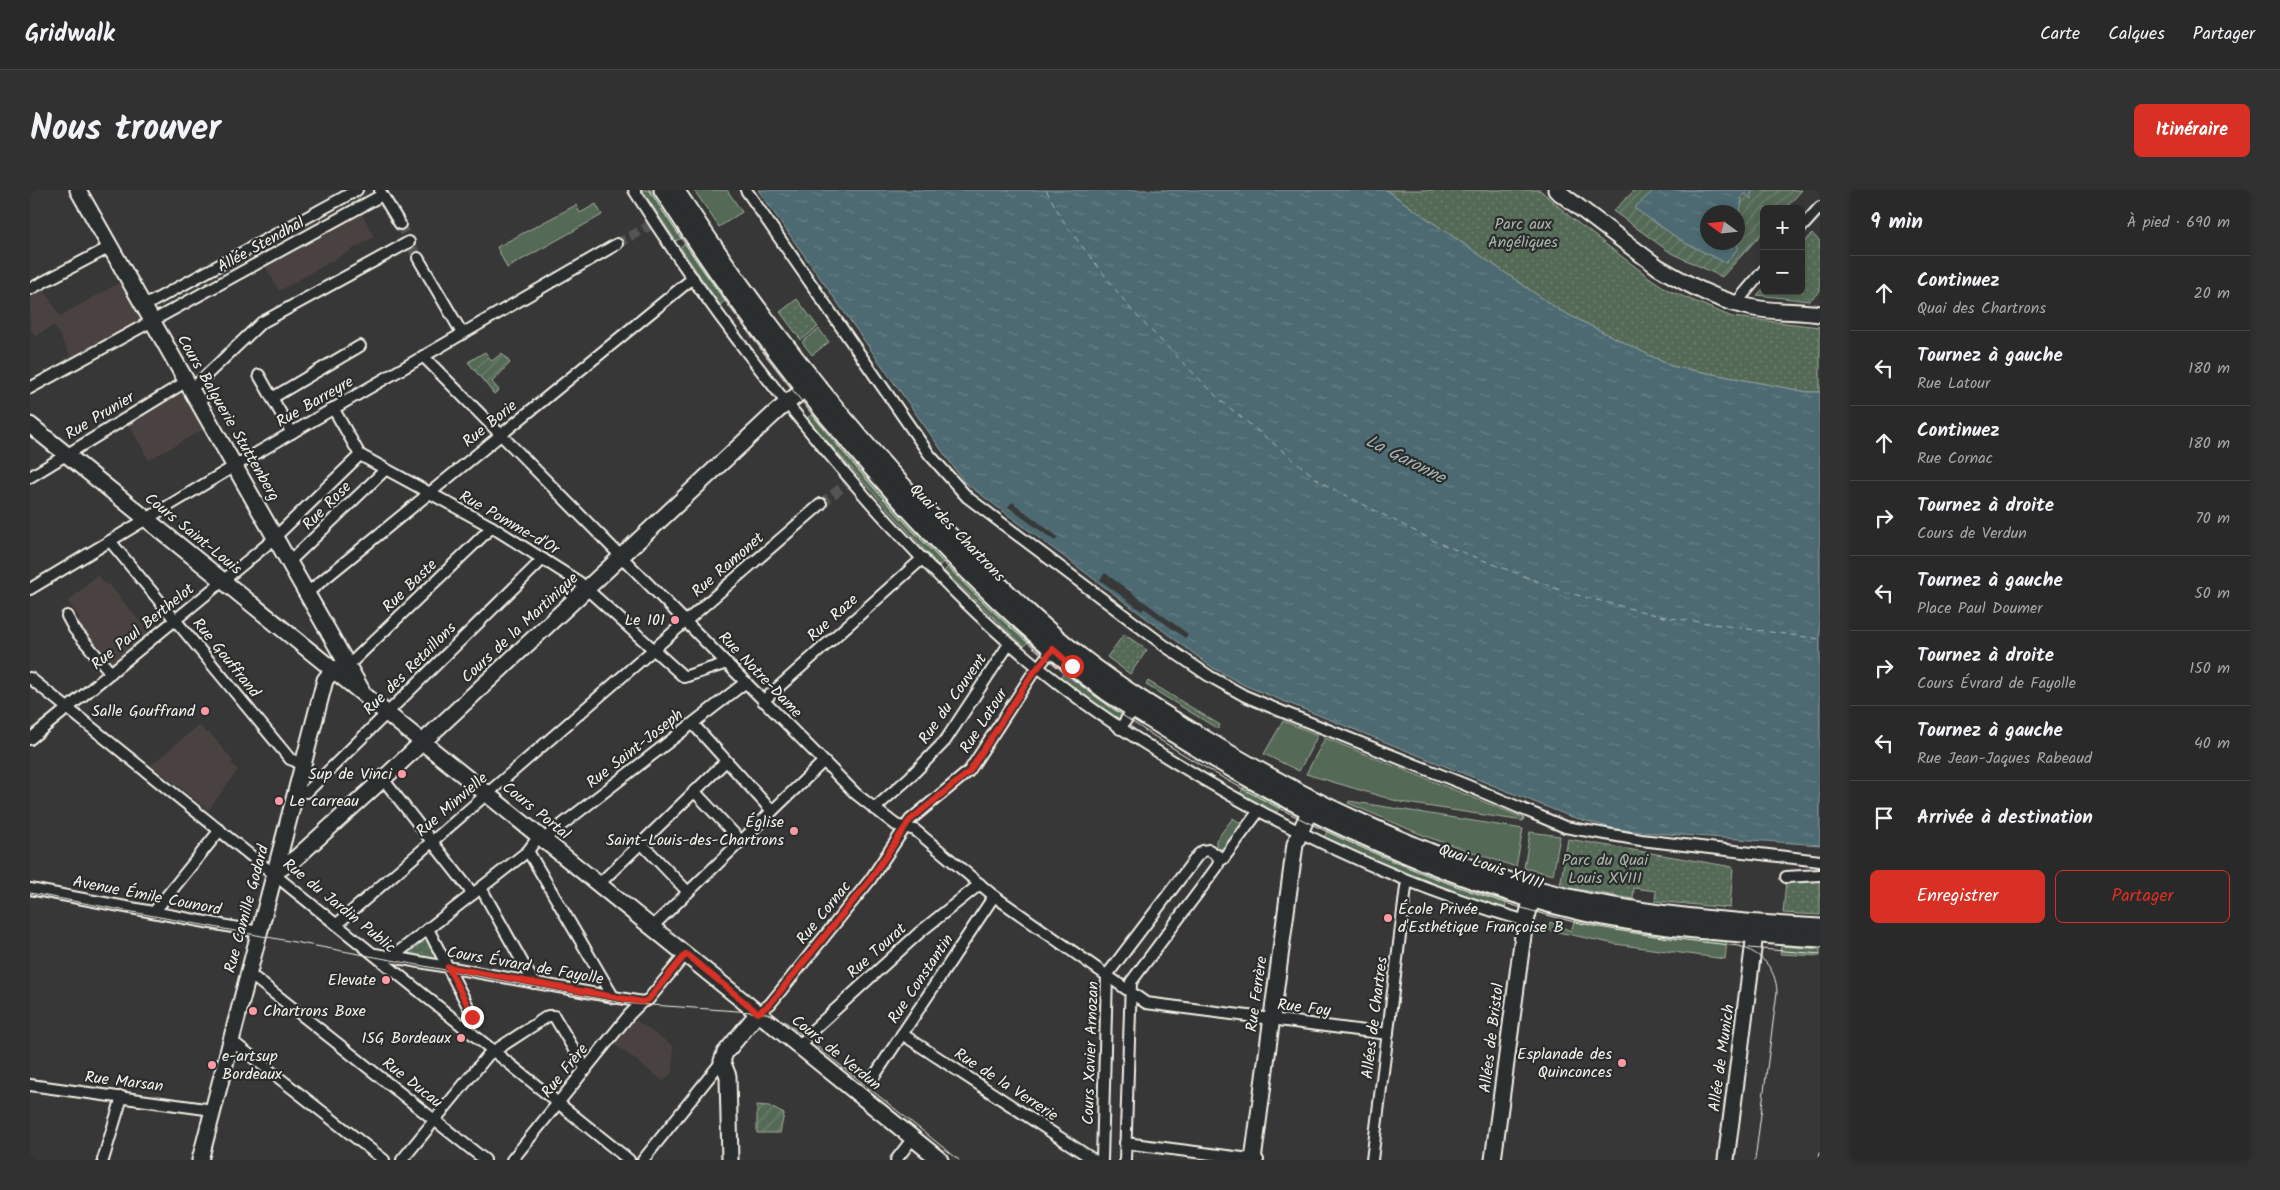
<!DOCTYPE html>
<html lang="fr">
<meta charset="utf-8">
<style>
body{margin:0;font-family:Kalam,sans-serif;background:#323131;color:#f1f3f6}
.controls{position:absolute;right:15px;top:15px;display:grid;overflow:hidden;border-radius:8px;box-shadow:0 2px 8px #0003}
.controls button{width:45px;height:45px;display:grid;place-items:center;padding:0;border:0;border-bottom:1px solid #464546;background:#2a2929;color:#f1f3f6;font:25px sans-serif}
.compass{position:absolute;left:1670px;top:15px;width:45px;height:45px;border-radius:50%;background:#2a2929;box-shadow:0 2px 8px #0003;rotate:285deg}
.stop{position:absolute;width:15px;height:15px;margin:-11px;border:4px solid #d93025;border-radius:50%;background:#fff}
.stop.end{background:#d93025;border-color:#fff;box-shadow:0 1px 5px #0008}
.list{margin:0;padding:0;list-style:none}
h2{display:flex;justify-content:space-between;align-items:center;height:65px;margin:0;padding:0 20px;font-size:21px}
h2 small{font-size:16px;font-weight:400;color:#a5a6a8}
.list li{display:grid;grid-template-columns:32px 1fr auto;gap:15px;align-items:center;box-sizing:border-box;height:75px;padding:0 20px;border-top:1px solid #464546}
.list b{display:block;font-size:19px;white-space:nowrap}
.list p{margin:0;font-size:16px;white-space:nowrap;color:#a5a6a8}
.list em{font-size:16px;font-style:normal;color:#a5a6a8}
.actions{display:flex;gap:10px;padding:15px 20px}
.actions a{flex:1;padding:11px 0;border:1px solid #d93025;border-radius:8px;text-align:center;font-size:18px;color:#d93025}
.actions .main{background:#d93025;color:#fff}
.icon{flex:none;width:28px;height:28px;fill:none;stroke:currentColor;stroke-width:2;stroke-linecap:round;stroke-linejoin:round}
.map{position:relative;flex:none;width:1790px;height:970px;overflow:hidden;border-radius:8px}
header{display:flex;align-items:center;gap:30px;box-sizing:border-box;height:70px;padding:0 25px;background:#2a2929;border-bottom:1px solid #464546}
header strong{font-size:24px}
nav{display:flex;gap:28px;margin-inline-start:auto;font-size:18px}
.intro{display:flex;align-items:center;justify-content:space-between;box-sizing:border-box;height:120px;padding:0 30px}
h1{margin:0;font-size:35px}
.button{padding:12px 22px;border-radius:8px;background:#d93025;color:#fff;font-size:18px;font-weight:700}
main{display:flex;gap:30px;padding:0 30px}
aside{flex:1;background:#2a2929;border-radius:8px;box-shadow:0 2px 8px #0003}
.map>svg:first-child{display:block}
.built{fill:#494341}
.grass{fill:#546a57;stroke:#a4aea0}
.park{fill:url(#park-dots);stroke:#a4aea0}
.garden{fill:url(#garden-furrows);stroke:#a4aea0;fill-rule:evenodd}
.water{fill:url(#water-ripples);stroke:#90a0a1}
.pier{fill:#383737}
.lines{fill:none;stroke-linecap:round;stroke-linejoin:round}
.ferry{stroke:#a9b4b3;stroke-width:1;stroke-dasharray:6 5;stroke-linecap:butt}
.street-tunnel{stroke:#545352;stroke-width:10;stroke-dasharray:10 5;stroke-linecap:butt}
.street-casing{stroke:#f4f1e8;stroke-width:14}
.secondary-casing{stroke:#f4f1e8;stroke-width:19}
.street{stroke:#2a2d2e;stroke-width:10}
.secondary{stroke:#2a2d2e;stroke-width:15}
.tram{stroke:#f4f1e8;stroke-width:1}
.route{stroke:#d93025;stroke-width:6}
.poi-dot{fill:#ff9aa2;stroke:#2a2d2e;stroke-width:2}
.labels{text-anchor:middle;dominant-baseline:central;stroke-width:4.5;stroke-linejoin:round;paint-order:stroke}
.park-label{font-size:16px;fill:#acb4a7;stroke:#2a2d2e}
.street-label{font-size:16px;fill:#f4f1e8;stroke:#2a2d2e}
.poi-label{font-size:16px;fill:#f4f1e8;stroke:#2a2d2e;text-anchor:end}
.water-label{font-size:18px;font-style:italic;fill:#a9b4b3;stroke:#2a2d2e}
</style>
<header>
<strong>Gridwalk</strong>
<nav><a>Carte</a><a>Calques</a><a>Partager</a></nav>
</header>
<div class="intro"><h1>Nous trouver</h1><a class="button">Itinéraire</a></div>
<main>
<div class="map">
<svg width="1790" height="970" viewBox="0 0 1790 970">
<defs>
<pattern id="park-dots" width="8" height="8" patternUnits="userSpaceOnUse" patternTransform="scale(1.25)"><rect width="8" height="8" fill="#546a57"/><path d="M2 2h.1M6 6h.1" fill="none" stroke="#6d806f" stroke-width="1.8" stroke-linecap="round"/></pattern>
<pattern id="garden-furrows" width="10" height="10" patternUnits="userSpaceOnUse" patternTransform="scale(1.25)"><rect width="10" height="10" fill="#546a57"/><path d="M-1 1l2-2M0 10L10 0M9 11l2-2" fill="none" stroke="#6d806f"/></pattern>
<pattern id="water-ripples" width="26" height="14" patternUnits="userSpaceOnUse" patternTransform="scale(1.25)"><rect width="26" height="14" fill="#4d6a72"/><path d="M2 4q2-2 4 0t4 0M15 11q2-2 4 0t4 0" fill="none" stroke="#678086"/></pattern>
</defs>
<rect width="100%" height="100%" fill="#383737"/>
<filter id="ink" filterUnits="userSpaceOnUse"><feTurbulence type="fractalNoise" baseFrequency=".02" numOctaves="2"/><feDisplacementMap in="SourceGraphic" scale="10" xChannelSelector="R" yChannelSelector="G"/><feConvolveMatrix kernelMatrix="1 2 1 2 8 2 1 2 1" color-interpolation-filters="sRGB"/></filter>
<g filter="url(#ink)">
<!-- built -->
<g class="built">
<path d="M331 22 344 47 249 101 235 75Z"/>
<path d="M91 92 112 129 42 168 24 135 5 146 0 136V105L13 98 30 126Z"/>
<path d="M152 201 174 239 119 270 98 233Z"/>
<path d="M67 385 76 395 79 394 120 444 79 478 45 432 50 428 38 412Z"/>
<path d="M169 535 177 544 179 542 203 571 201 573 208 580 178 620 121 575Z"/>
<path d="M604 829 643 856V882L633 891 583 853Z"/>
</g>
<!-- grass -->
<g class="grass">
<path d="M612 0H621L653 47 646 51Z"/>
<path d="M664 0H697L712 22 689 37Z"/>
<path d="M566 14 572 25 477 78 467 57 546 15 550 23Z"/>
<path d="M656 52 696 110 690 115 650 57Z"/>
<path d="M789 139 799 152 782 165 772 152Z"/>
<path d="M782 224 868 321 915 371 909 376 781 233 777 228Z"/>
<path d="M920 375 999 451 994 456 914 381Z"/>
<path d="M1035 481 1095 524 1090 531 1030 487Z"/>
<path d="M1118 491 1190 535 1188 539 1116 495Z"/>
<path d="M1253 531 1288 545 1269 581 1234 564Z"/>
<path d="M1295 548 1494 628 1493 631 1370 612 1276 584Z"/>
<path d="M1214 597 1250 617 1246 623 1210 604Z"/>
<path d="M1319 611 1493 639 1486 677 1395 646 1318 613Z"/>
<path d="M1203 628 1213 635 1196 658 1189 659 1186 656V650Z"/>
<path d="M1298 640 1381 676 1477 711 1475 719C1413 698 1353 675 1294 647Z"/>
<path d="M1500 642 1530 646 1523 685 1494 678Z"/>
<path d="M1545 729 1565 734 1697 751 1695 769 1585 754 1518 740 1520 732 1541 741Z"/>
<path d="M1751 756 1790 759V766L1750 764Z"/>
</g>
<!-- park -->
<g class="park">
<path d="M1356 0H1510L1544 30 1620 88 1638 100 1702 127 1790 137V202H1777L1641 176 1529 120Z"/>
<path d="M1782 44 1790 51V101L1779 111 1727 105 1734 98V101H1771V56Z"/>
<path d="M767 109 788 137 771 150 750 122Z"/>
<path d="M1094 444 1117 460 1100 484 1077 467Z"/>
<path d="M1538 649 1703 677 1700 718 1625 711 1626 701 1604 698 1603 709 1530 696Z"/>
<path d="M1790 690V725L1753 723 1756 691Z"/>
<path d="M398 743 414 773 375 764V761Z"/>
</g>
<!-- garden -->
<g class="garden">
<path d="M1605 0H1772L1755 19H1734V41L1692 87 1641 63 1583 21ZM1678 22H1708V52H1678Z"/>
<path d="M455 162 462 171 472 163 480 173 462 192 469 200 464 204 438 172Z"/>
<path d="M727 915 739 916 754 924 750 943H727Z"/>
</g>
<!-- water -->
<g class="water">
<path d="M728 0H1356L1529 120 1641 176 1777 202H1790V655L1624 643 1585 639 1539 626 1216 496 1183 478 934 292Z"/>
<path d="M1624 0H1721V9L1715 3 1711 7 1712 12 1708 31V22H1678V52L1705 53 1709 57 1696 73 1655 53 1604 18Z"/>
</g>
<!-- pier -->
<g class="pier">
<path d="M982 312 1028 347 1025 351 978 317Z"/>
<path d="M1075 383 1158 444 1155 448 1114 418 1112 421 1070 390Z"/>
</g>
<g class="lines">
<!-- ferry -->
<path class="ferry" d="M1016 0 1035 34 1103 122 1190 210 1292 293 1406 352 1535 402 1634 427 1790 449"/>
<!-- street-tunnel -->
<g class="street-tunnel">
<path d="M370 34 376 46"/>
<path d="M587 54 619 36"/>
<path d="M382 57 388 68"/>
<path d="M791 314 821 290"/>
</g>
<defs>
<g id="street">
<path d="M604 0C673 111 754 214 840 312 898 377 959 440 1028 493 1067 524 1108 550 1151 576 1259 642 1374 696 1496 731"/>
<path d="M716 0 899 264 937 307 1135 456 1179 486 1215 506 1253 522 1436 595 1535 637 1611 650 1790 671"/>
<path d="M350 1 370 34"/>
<path d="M1771 38 1790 17"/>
<path d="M388 68 432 143"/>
<path d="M0 99 80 57"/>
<path d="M1706 113 1734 80"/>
<path d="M114 116 327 0"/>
<path d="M393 166 826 604 866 635 885 640 964 706 1116 813 1358 844"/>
<path d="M229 185 262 243"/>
<path d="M160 197 167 194 231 133 379 52"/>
<path d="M0 198 352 5"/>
<path d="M242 208 330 156"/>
<path d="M303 218 330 265 462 337 549 392 654 487 697 473"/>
<path d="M0 287 157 191"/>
<path d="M80 351 260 569 273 574"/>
<path d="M259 372 355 280"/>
<path d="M0 399 213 271 587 54"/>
<path d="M277 403 663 88"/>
<path d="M37 426 44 439 81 483"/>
<path d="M317 474 324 470 462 337"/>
<path d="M0 488 599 970"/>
<path d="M733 511 893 368"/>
<path d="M663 534 742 621"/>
<path d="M1090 539 1105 516"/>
<path d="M0 549 239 353 330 265"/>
<path d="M353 589 443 704"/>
<path d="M664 601 710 650"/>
<path d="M266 602H277L513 369"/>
<path d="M844 619 880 587 915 551 979 454"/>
<path d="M515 651 520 644 716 492"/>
<path d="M611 653 658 702"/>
<path d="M498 661 584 808"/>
<path d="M1189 669H1193L1228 622"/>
<path d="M1756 687 1790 685"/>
<path d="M569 694 696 571"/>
<path d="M451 698 504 793"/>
<path d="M0 699 229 742"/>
<path d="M124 722 190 640"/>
<path d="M307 734 791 314"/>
<path d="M622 737 793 572"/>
<path d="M398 739 442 824 440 830 434 837"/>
<path d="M345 764 612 812"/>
<path d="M362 767 498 661 509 646"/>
<path d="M218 786 226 789 455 970"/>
<path d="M728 823 740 814 840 690 880 630 939 581 1001 486 1025 456"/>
<path d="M872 844 1064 970"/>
<path d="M201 852 207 855 354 970"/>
<path d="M770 856 783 840 890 742 950 694"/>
<path d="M843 888 964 706"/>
<path d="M0 895 183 920"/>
<path d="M1095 953 1228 970"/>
<path d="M73 970 92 907"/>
<path d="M372 970 458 865 518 826H524L556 880"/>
<path d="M482 970 599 825 612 812 618 810 656 764"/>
<path d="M613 970 692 871"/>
<path d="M866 970 883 948"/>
<path d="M1072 970 1077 785 1168 665 1173 661 1179 660 1188 666 1189 672 1187 677 1101 792 1095 970"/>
<path d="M1342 970 1376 697 1379 691"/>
</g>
<g id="secondary">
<path d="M48 0 331 499"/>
<path d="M632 0C701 108 779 210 865 305 929 376 998 445 1076 502 1098 517 1121 530 1143 544 1201 580 1259 613 1321 641 1393 674 1468 703 1546 721 1625 740 1709 744 1790 749"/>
<path d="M646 0C731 129 826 252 936 361 973 398 1010 435 1052 467 1089 496 1130 521 1171 546 1224 578 1277 608 1334 633 1413 669 1498 702 1584 716 1652 728 1722 733 1790 737"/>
<path d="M1526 0 1628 77C1657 94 1690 112 1724 118 1746 122 1768 121 1790 124"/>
<path d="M0 235 910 970"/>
<path d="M244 683 266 668 353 589 747 221 781 194"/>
<path d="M170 970 295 490 303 480 311 477"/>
<path d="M700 970 698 886 692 871 695 863 728 823"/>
<path d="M1223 970 1265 654 1283 613"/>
<path d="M1463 970 1494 738 1504 701"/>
<path d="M1696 970 1726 736"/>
</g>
</defs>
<!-- street casing -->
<use href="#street" class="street-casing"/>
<!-- secondary casing -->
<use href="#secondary" class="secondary-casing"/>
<!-- street -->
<use href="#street" class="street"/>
<!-- secondary -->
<use href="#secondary" class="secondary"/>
<!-- tram -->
<g class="tram">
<path d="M619 0C687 105 762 204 844 298 902 363 964 427 1032 481 1119 549 1217 605 1317 651 1390 684 1467 714 1545 732 1599 744 1654 750 1709 756 1731 763 1746 778 1747 802L1725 970"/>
<path d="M0 703 593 813 736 823 754 831 765 839 929 970"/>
<path d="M1719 758 1790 764"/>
<path d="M1789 970 1790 963"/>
</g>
</g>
</g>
<g class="lines" filter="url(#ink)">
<!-- route -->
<path class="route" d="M442 827V824L418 777 612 812 618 810 656 764 728 823 740 814 840 690 880 630 939 582 1001 486 1023 459 1042 476"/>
</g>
<!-- markers -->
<g class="poi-dot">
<circle cx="645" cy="430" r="5"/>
<circle cx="175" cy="521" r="5"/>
<circle cx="372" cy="584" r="5"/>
<circle cx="249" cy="611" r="5"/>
<circle cx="764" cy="641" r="5"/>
<circle cx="1358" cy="728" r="5"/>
<circle cx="356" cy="790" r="5"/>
<circle cx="223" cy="821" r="5"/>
<circle cx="431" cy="848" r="5"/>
<circle cx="1592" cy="873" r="5"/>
<circle cx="182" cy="875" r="5"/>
</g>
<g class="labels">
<!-- park labels -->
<g class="park-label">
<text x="1493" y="34">Parc aux<tspan x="1493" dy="18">Angéliques</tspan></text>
<text x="1575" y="670">Parc du Quai<tspan x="1575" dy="18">Louis XVIII</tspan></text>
</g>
<!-- street labels -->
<g class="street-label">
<text transform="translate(231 55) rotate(-29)">Allée Stendhal</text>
<text transform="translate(285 212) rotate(-30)">Rue Barreyre</text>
<text transform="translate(70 226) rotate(-31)">Rue Prunier</text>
<text transform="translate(198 228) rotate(60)">Cours Balguerie Stuttenberg</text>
<text transform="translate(460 234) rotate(-39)">Rue Borie</text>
<text transform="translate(297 316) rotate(-45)">Rue Rose</text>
<text transform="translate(479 333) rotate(30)">Rue Pomme-d'Or</text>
<text transform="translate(927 343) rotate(46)">Quai des Chartrons</text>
<text transform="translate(163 344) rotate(39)">Cours Saint-Louis</text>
<text transform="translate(698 375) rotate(-41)">Rue Ramonet</text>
<text transform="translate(380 396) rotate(-44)">Rue Baste</text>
<text transform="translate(803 428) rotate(-42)">Rue Raze</text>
<text transform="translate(113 437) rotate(-39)">Rue Paul Berthelot</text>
<text transform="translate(490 438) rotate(-43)">Cours de la Martinique</text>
<text transform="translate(196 468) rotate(51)">Rue Gouffrand</text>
<text transform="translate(380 479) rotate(-45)">Rue des Retaillons</text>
<text transform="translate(730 485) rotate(46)">Rue Notre-Dame</text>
<text transform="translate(923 509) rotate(-55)">Rue du Couvent</text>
<text transform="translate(954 531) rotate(-57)">Rue Latour</text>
<text transform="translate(605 559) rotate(-38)">Rue Saint-Joseph</text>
<text transform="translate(422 615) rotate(-41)">Rue Minvielle</text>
<text transform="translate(506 621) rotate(39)">Cours Portal</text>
<text transform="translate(1461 677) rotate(19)">Quai Louis XVIII</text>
<text transform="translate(117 706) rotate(11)">Avenue Émile Counord</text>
<text transform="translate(309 716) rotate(39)">Rue du Jardin Public</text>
<text transform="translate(217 719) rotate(-75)">Rue Camille Godard</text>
<text transform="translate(794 723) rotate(-51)">Rue Cornac</text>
<text transform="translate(847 761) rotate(-42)">Rue Tourat</text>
<text transform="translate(495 776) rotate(10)">Cours Évrard de Fayolle</text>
<text transform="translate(891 789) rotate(-56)">Rue Constantin</text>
<text transform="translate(1227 804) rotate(-82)">Rue Ferrère</text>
<text transform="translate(1274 818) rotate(7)">Rue Foy</text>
<text transform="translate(1345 828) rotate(-83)">Allées de Chartres</text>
<text transform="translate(1462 848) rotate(-83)">Allées de Bristol</text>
<text transform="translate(806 863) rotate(39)">Cours de Verdun</text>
<text transform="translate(1061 863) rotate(-88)">Cours Xavier Arnozan</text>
<text transform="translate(1692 868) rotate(-82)">Allée de Munich</text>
<text transform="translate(535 881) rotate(-51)">Rue Frère</text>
<text transform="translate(94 892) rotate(7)">Rue Marsan</text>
<text transform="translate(382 893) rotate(38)">Rue Ducau</text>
<text transform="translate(976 895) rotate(33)">Rue de la Verrerie</text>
</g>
<!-- poi labels -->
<g class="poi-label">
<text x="635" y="430">Le 101</text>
<text x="165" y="521">Salle Gouffrand</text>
<text x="362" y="584">Sup de Vinci</text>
<text x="259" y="611" text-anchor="start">Le carreau</text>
<text x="754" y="632">Église<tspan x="754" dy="18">Saint-Louis-des-Chartrons</tspan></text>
<text x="1368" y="719" text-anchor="start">École Privée<tspan x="1368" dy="18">d'Esthétique Françoise B</tspan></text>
<text x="346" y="790">Elevate</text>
<text x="233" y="821" text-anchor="start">Chartrons Boxe</text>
<text x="421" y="848">ISG Bordeaux</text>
<text x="1582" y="864">Esplanade des<tspan x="1582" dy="18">Quinconces</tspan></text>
<text x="192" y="866" text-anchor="start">e-artsup<tspan x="192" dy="18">Bordeaux</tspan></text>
</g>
<!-- water labels -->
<g class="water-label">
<text transform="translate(1375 270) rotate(27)">La Garonne</text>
</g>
</g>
</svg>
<div class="controls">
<button>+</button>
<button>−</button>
</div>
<svg class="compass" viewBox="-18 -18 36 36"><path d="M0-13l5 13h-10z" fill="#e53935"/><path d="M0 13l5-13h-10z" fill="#a5a6a8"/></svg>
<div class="stop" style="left:1042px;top:476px"></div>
<div class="stop end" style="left:442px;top:827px"></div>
</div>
<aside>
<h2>9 min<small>À pied · 690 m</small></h2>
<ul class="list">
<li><svg class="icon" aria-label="ahead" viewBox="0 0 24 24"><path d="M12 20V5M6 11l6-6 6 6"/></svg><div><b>Continuez</b><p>Quai des Chartrons</p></div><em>20 m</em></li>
<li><svg class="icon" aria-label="left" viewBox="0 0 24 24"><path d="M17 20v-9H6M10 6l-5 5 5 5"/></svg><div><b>Tournez à gauche</b><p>Rue Latour</p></div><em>180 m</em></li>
<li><svg class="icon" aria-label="ahead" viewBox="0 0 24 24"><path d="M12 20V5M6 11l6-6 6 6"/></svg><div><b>Continuez</b><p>Rue Cornac</p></div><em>180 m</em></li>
<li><svg class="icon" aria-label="right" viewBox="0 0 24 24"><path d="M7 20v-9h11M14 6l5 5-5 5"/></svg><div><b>Tournez à droite</b><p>Cours de Verdun</p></div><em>70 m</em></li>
<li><svg class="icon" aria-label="left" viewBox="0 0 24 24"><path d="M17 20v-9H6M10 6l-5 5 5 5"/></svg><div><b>Tournez à gauche</b><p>Place Paul Doumer</p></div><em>50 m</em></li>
<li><svg class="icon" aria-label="right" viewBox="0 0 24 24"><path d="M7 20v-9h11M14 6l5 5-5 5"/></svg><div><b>Tournez à droite</b><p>Cours Évrard de Fayolle</p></div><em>150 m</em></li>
<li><svg class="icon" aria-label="left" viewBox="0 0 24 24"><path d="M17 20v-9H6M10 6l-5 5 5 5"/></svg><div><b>Tournez à gauche</b><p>Rue Jean-Jaques Rabeaud</p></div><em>40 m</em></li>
<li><svg class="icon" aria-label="arrive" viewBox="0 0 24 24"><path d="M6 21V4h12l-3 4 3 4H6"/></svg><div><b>Arrivée à destination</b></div></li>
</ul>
<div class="actions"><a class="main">Enregistrer</a><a>Partager</a></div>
</aside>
</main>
